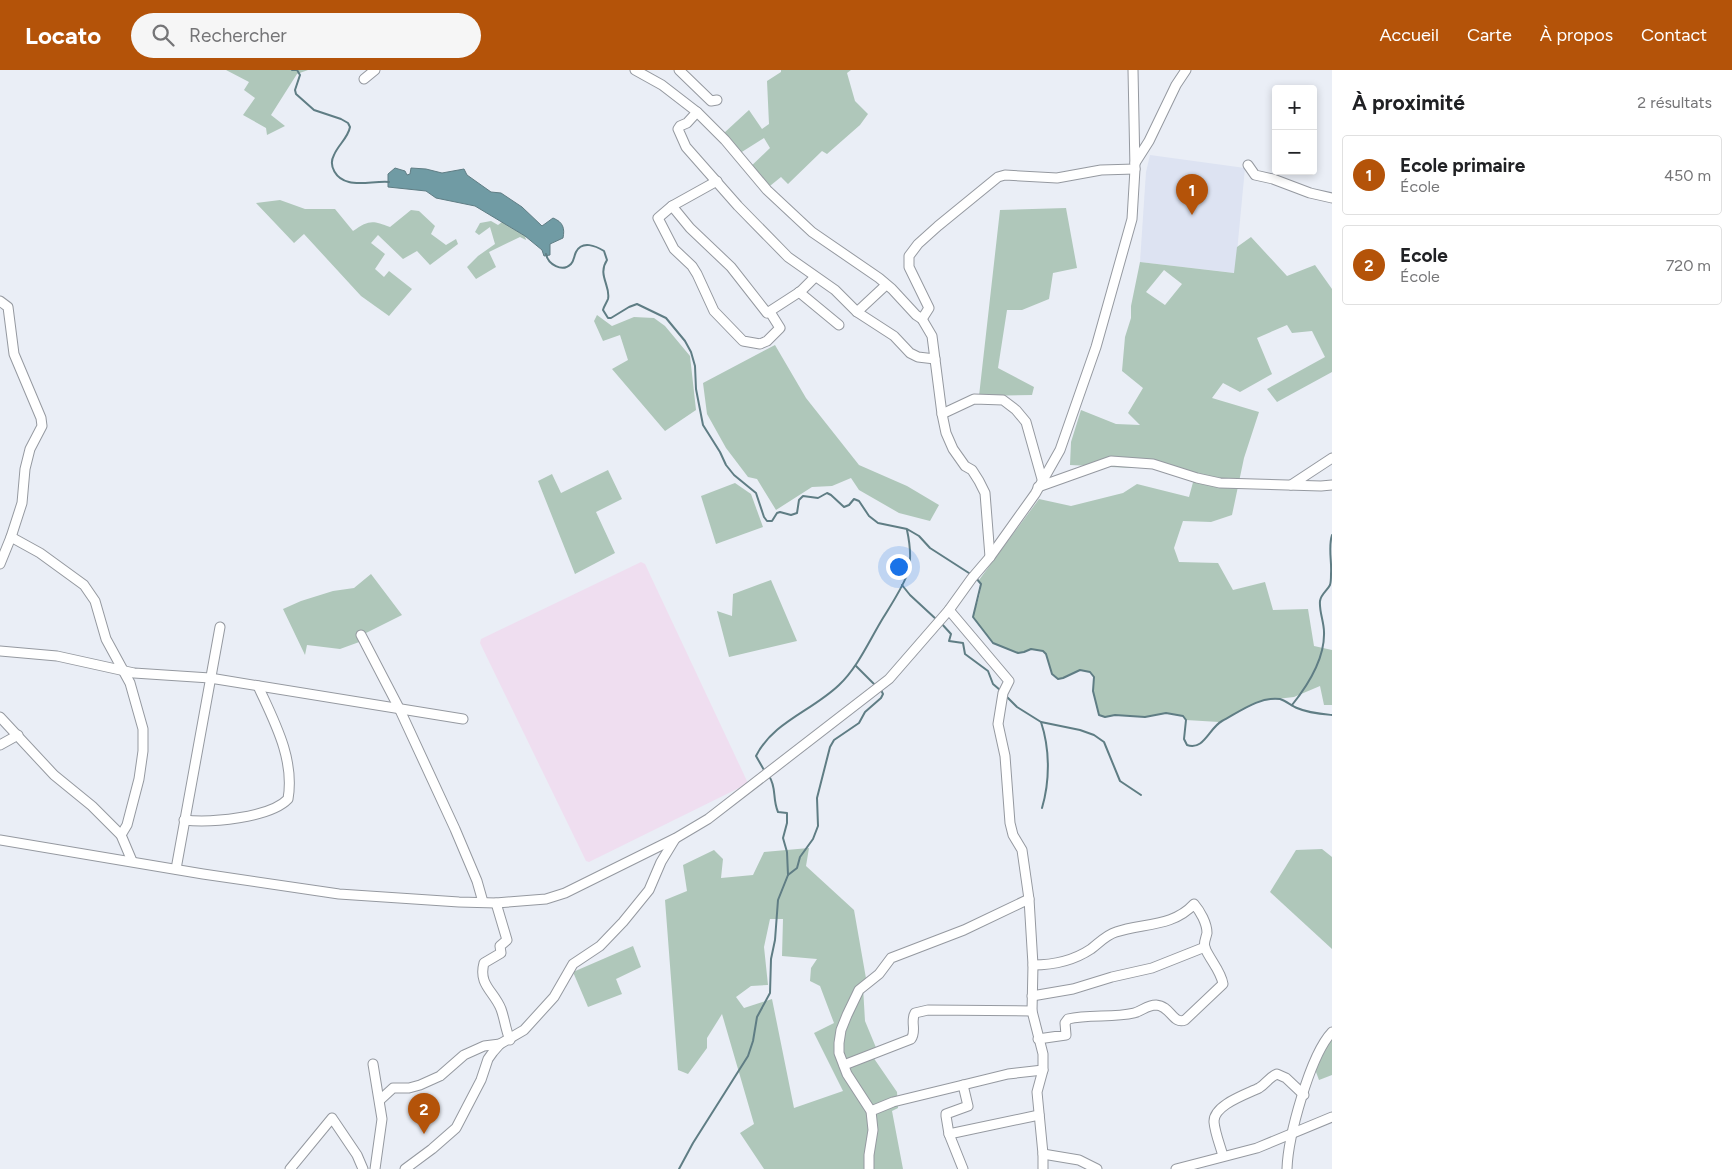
<!DOCTYPE html>
<html lang="fr">
<meta charset="utf-8">
<style>
body{margin:0;font-family:Figtree,sans-serif;background:#f6f6f6;color:#202124}
.controls{position:absolute;right:15px;top:15px;display:grid;overflow:hidden;border-radius:5px;box-shadow:0 2px 8px #0003}
.controls button{width:45px;height:45px;display:grid;place-items:center;padding:0;border:0;border-bottom:1px solid #e0e0e0;background:#fff;color:#202124;font:25px sans-serif}
.you{position:absolute;left:898px;top:496px;width:18px;height:18px;margin:-12px;border:4px solid #fff;border-radius:50%;background:#1a73e8;box-shadow:0 0 0 8px #1a73e833}
.badge{display:grid;place-items:center;width:32px;height:32px;border-radius:50%;background:#b45309;color:#fff;font-size:16px;font-weight:700}
.pin{position:absolute;translate:-50% -41px;filter:drop-shadow(0 1px 2px #0008)}
.pin::after{content:'';position:absolute;top:26px;width:18px;height:15px;background:inherit;clip-path:polygon(0 0,100% 0,50% 100%)}
.list{margin:0;padding:0;list-style:none}
h2{display:flex;justify-content:space-between;align-items:center;height:65px;margin:0;padding:0 20px;font-size:21px}
h2 small{font-size:16px;font-weight:400;color:#757577}
.list li{display:grid;grid-template-columns:32px 1fr auto;gap:15px;align-items:center;box-sizing:border-box;height:80px;margin:0 10px 10px;padding:0 10px;border:1px solid #e0e0e0;border-radius:5px}
.list b{display:block;font-size:19px;white-space:nowrap}
.list p{margin:0;font-size:16px;white-space:nowrap;color:#757577}
.list em{font-size:16px;font-style:normal;color:#757577}
.icon{flex:none;width:28px;height:28px;fill:none;stroke:currentColor;stroke-width:2;stroke-linecap:round;stroke-linejoin:round}
.map{position:relative;flex:none;width:1332px;height:1099px;overflow:hidden}
header{display:flex;align-items:center;gap:30px;box-sizing:border-box;height:70px;padding:0 25px;background:#b45309;color:#fff}
header strong{font-size:24px}
nav{display:flex;gap:28px;margin-inline-start:auto;font-size:18px}
.search{width:350px;height:45px;background:#f6f6f6;display:flex;align-items:center;gap:12px;box-sizing:border-box;padding:0 18px;border-radius:28px;color:#757577;font-size:19px}
main{display:flex}
aside{flex:1;background:#fff}
.map>svg:first-child{display:block}
.built{fill:#dde3f2}
.industrial{fill:#efdef0}
.green{fill:#afc7ba;fill-rule:evenodd}
.water{fill:#709ba4;stroke:#5f7d84}
.lines{fill:none;stroke-linecap:round;stroke-linejoin:round}
.stream{stroke:#5f7d84;stroke-width:2}
.minor-casing{stroke:#9599a0;stroke-width:11}
.minor{stroke:#fff;stroke-width:9}
</style>
<header>
<strong>Locato</strong>
<div class="search"><svg class="icon" aria-label="search" viewBox="0 0 24 24"><circle cx="10" cy="10" r="6"/><path d="M15 15l6 6"/></svg>Rechercher</div>
<nav><a>Accueil</a><a>Carte</a><a>À propos</a><a>Contact</a></nav>
</header>
<main>
<div class="map">
<svg width="1332" height="1099" viewBox="0 0 1332 1099">
<rect width="100%" height="100%" fill="#eaeef6"/>
<!-- built -->
<path class="built" d="M1150 85 1245 98 1235 203 1140 192 1146 102Z"/>
<!-- industrial -->
<path class="industrial" d="M641 492 645 494 747 711V714L589 792 586 791 480 573 481 569Z"/>
<!-- green -->
<g class="green">
<path d="M226 0H308L297 4 271 45 285 56 267 65 266 58 243 45 255 28 244 20 249 12Z"/>
<path d="M781 0H851L847 3 855 31 868 44 860 55 827 84 822 81 788 114 781 107 765 120 747 100 770 78 764 68 737 85 724 63 749 40 762 59 769 54 767 11 781 2Z"/>
<path d="M280 130 305 139H335L353 161C369 150 372 150 390 157L411 140 419 141 435 156 431 164 446 175 456 169 458 174 430 195 417 181 403 189 378 165 371 173 385 184 375 199 384 207 389 201 412 219 389 246 361 226 304 164 294 173 256 133Z"/>
<path d="M1066 138 1077 198 1053 203 1049 229 1022 240H1007L998 298 1034 317 1032 325 979 326 1000 140Z"/>
<path d="M491 151 498 155 502 152 525 166 526 170 520 167 489 182 496 197 476 209 467 197 478 186 495 174 490 157 479 165 475 162 480 153Z"/>
<path d="M1251 167 1287 206 1315 195 1332 219V302L1277 332 1267 319 1325 287 1312 261 1292 263 1287 255 1257 268 1272 304 1240 322 1223 313 1212 328 1259 342 1244 388 1232 445 1211 452 1183 451 1174 478 1179 492 1218 493 1233 520 1265 512 1273 540 1308 539 1314 576 1332 580V635H1324L1320 616 1294 627 1260 631 1219 652 1186 650 1183 646 1166 643 1145 647 1115 645 1105 647 1099 645 1093 621 1094 608 1090 602 1080 600 1063 608 1058 609 1052 604 1046 584 1043 581 1031 579 1024 582 1018 583 993 573 973 547C975 536 984 521 979 510L1039 429 1071 436 1123 423 1137 414 1189 427 1195 405 1151 396 1132 398 1070 395 1071 372 1081 340 1116 354 1140 355 1128 343 1143 318 1122 301 1125 267 1131 248V236L1140 192 1234 203 1237 177ZM1164 200 1182 214 1165 235 1146 222Z"/>
<path d="M597 245 612 256 634 247 654 248 665 256 690 286 696 340 665 361 612 299 628 290 620 265 603 271 594 251Z"/>
<path d="M775 275 806 328 859 395 907 416 939 435 930 451 899 443 859 420 851 408 832 416 812 417 776 440 757 409 748 407 726 378 707 344 703 313Z"/>
<path d="M608 400 622 429 596 442 615 483 575 504 538 411 552 404 561 423Z"/>
<path d="M735 413 751 424 763 457 716 474 701 426Z"/>
<path d="M371 504 402 545 366 563H359L362 571 340 579 307 575 305 585 283 539 301 531 333 521 354 518Z"/>
<path d="M771 510 797 571 729 587 717 541 732 546 733 524Z"/>
<path d="M809 778 806 796 854 840 867 914 863 917 865 951 877 980 873 987 897 1022 898 1038 892 1041 903 1099H764L740 1063 754 1054 722 944 707 968V978L688 1004 678 1000 665 830 687 821 683 795 714 780 723 789 721 808 753 805 764 782ZM770 849H783L782 886 817 889 811 898 810 911 820 916 834 953 814 963 843 1021 794 1038 772 929 744 938 736 927 751 916 768 915 764 877Z"/>
<path d="M1322 779 1332 787V879L1270 822 1296 780Z"/>
<path d="M633 876 641 897 616 909 622 924 588 937 573 902Z"/>
<path d="M1332 963V1005L1319 1010 1313 994Z"/>
</g>
<!-- water -->
<path class="water" d="M395 98 405 101 407 105 410 104 411 98 426 99 442 103 464 99 467 105 491 122 501 123 522 137 542 156 553 148C563 152 565 158 563 168L550 174V185L544 186 542 180 525 166 475 136 436 128 426 121 388 117V104Z"/>
<g class="lines">
<!-- stream -->
<g class="stream">
<path d="M292 0H297L300 5 295 20 296 24 314 40 341 49 348 53 350 57C348 68 338 75 334 85 328 96 336 109 349 112 360 115 376 111 389 112"/>
<path d="M546 184C548 194 562 203 571 194 574 191 574 186 576 182 582 170 596 176 604 181L607 190C597 205 611 216 608 229 607 232 604 236 603 240L608 248H611L629 237 637 234 666 248 685 271 691 282 695 296 696 319 703 355 720 382 726 395 734 405 756 423 764 447 767 451H772L777 443 780 442 791 445 797 443 799 430 803 426 818 428 827 423 831 425 844 437 849 435 854 429 859 431 869 446 878 453 907 459 919 466 930 478 972 505"/>
<path d="M976 508 981 514 973 547 993 573 1018 583 1024 582 1031 579 1043 581 1046 584 1052 604 1058 609 1063 608 1080 600 1090 602 1094 607 1093 621 1099 645 1105 647 1115 645 1145 647 1166 643 1183 646 1186 650 1184 669 1187 675C1204 681 1209 658 1222 651 1239 642 1260 626 1280 629 1286 631 1292 636 1297 638 1308 643 1321 644 1332 645"/>
<path d="M902 515 910 525 937 550"/>
<path d="M941 553 951 564 949 571 963 573 965 584 988 601 993 614 1000 620"/>
<path d="M856 596 875 615"/>
<path d="M1005 625 1017 637 1041 652C1050 679 1050 711 1042 738"/>
<path d="M1292 635C1308 615 1325 589 1324 562 1324 552 1319 541 1320 531 1321 524 1327 521 1330 515 1331 512 1331 507 1331 504 1332 491 1328 477 1332 465"/>
<path d="M1041 652 1080 660 1094 665 1104 672 1120 711 1141 725"/>
<path d="M764 700 756 686C773 652 812 641 839 615 858 597 869 571 883 548 891 535 901 520 907 505 912 492 910 474 907 460"/>
<path d="M788 805 797 798 800 787 813 769 818 756 817 728 830 677 834 670 859 653 865 642 881 628 883 624 881 620"/>
<path d="M679 1099 693 1073 748 986 753 971 757 947 770 923 771 889 775 870 778 830 788 805 787 782 783 768 787 753V743L778 742C772 728 777 718 769 706"/>
</g>
<defs>
<g id="minor">
<path d="M635 0 662 15 697 42 725 70 767 120 812 162 879 208 892 219 916 245 922 249 932 266 942 344 946 363 953 379 965 396 972 400 979 411 985 423 990 487"/>
<path d="M679 0 711 31 717 30"/>
<path d="M364 9 375 0"/>
<path d="M697 42 687 53 680 56 678 59 686 77 738 136 788 187 835 220 857 242 894 266 910 283 918 287 935 289"/>
<path d="M1135 93 1149 71 1176 15 1186 0"/>
<path d="M1248 95 1255 105 1273 109 1310 123 1332 128"/>
<path d="M717 111 672 136 658 148 674 179 692 196 697 204 714 241 743 271 760 274 767 271 780 258 770 242"/>
<path d="M672 136 690 158 731 197 767 243 801 221 815 207"/>
<path d="M799 222 839 255"/>
<path d="M0 231 8 237 14 284 41 348 42 356 30 379 25 399 22 433 11 467 0 494"/>
<path d="M857 242 886 215"/>
<path d="M922 249 929 238 909 197V186L918 174 938 156 998 107 1005 105 1057 108 1101 100 1135 99"/>
<path d="M942 344 974 329 1003 330 1016 340 1026 352 1042 409"/>
<path d="M1291 415 1332 388"/>
<path d="M1038 417 1111 391 1153 394 1197 408 1220 413 1321 416 1332 415"/>
<path d="M11 467 40 483 84 515 95 531 106 569 130 613 143 659V681L139 709 127 755 121 765"/>
<path d="M949 540 1009 611 1003 623 998 654 1005 686 1010 753 1013 765 1022 780 1029 829 1033 895 1032 941 1043 984V1000L1037 1022 1043 1084V1099"/>
<path d="M361 565 399 638 455 759 477 811 483 832"/>
<path d="M0 581 57 586 134 603 210 608 463 649"/>
<path d="M0 647 54 705 92 736 121 765 132 791"/>
<path d="M0 675 18 665"/>
<path d="M184 750C210 753 270 748 288 729 295 689 274 651 258 616"/>
<path d="M0 770 203 804 339 824 459 832 496 833 546 829 565 823 676 768 708 749 889 609 949 540 972 508 990 487 1035 424 1047 403 1060 380 1096 277 1132 149 1135 99 1133 0"/>
<path d="M176 799 220 557"/>
<path d="M496 833 507 870 500 876 501 883 484 893C478 915 494 921 501 939 505 950 505 958 510 970"/>
<path d="M1033 895C1054 895 1073 891 1091 879 1099 873 1106 865 1116 862 1143 853 1173 857 1194 834 1200 841 1207 853 1207 863 1206 868 1203 873 1205 878 1210 890 1221 901 1223 914L1185 950C1173 955 1171 936 1156 935 1147 935 1142 941 1134 943 1113 948 1089 944 1068 949L1065 953 1066 965 1038 969"/>
<path d="M1032 926 1073 919 1112 907 1152 898 1205 877"/>
<path d="M373 994 382 1049 375 1099"/>
<path d="M844 995 911 969C917 961 910 951 915 943L928 940 1032 941"/>
<path d="M380 1030 393 1018H409L420 1015 440 1006 464 985 484 976 500 974"/>
<path d="M871 1041 893 1032 963 1015"/>
<path d="M949 1064 1039 1045"/>
<path d="M1043 1084 1079 1090 1097 1099"/>
<path d="M1223 1086C1220 1075 1215 1063 1214 1052 1213 1035 1247 1024 1259 1018 1266 1014 1269 1007 1277 1004L1286 1008 1304 1025"/>
<path d="M290 1099 332 1048 357 1085 363 1099"/>
<path d="M405 1099 432 1079 456 1058 481 1010 488 989 493 982 500 974 524 960 554 927 573 894 600 876 623 852 649 820 661 792 675 769"/>
<path d="M869 1099V1085L873 1060 871 1041 847 1004 839 983V973L841 960 847 945 859 920 879 904 891 888 964 860 1029 829"/>
<path d="M963 1099 949 1064 946 1046V1044L968 1036 963 1015 1008 1004 1043 1000"/>
<path d="M1176 1099 1257 1078 1332 1047"/>
<path d="M1287 1099C1288 1067 1310 985 1332 962"/>
</g>
</defs>
<!-- minor casing -->
<use href="#minor" class="minor-casing"/>
<!-- minor -->
<use href="#minor" class="minor"/>
</g>
</svg>
<div class="controls">
<button>+</button>
<button>−</button>
</div>
<div class="you"></div>
<div class="pin badge" style="left:1192px;top:145px">1</div>
<div class="pin badge" style="left:424px;top:1064px">2</div>
</div>
<aside>
<h2>À proximité<small>2 résultats</small></h2>
<ul class="list">
<li><span class="badge">1</span><div><b>Ecole primaire</b><p>École</p></div><em>450 m</em></li>
<li><span class="badge">2</span><div><b>Ecole</b><p>École</p></div><em>720 m</em></li>
</ul>
</aside>
</main>
